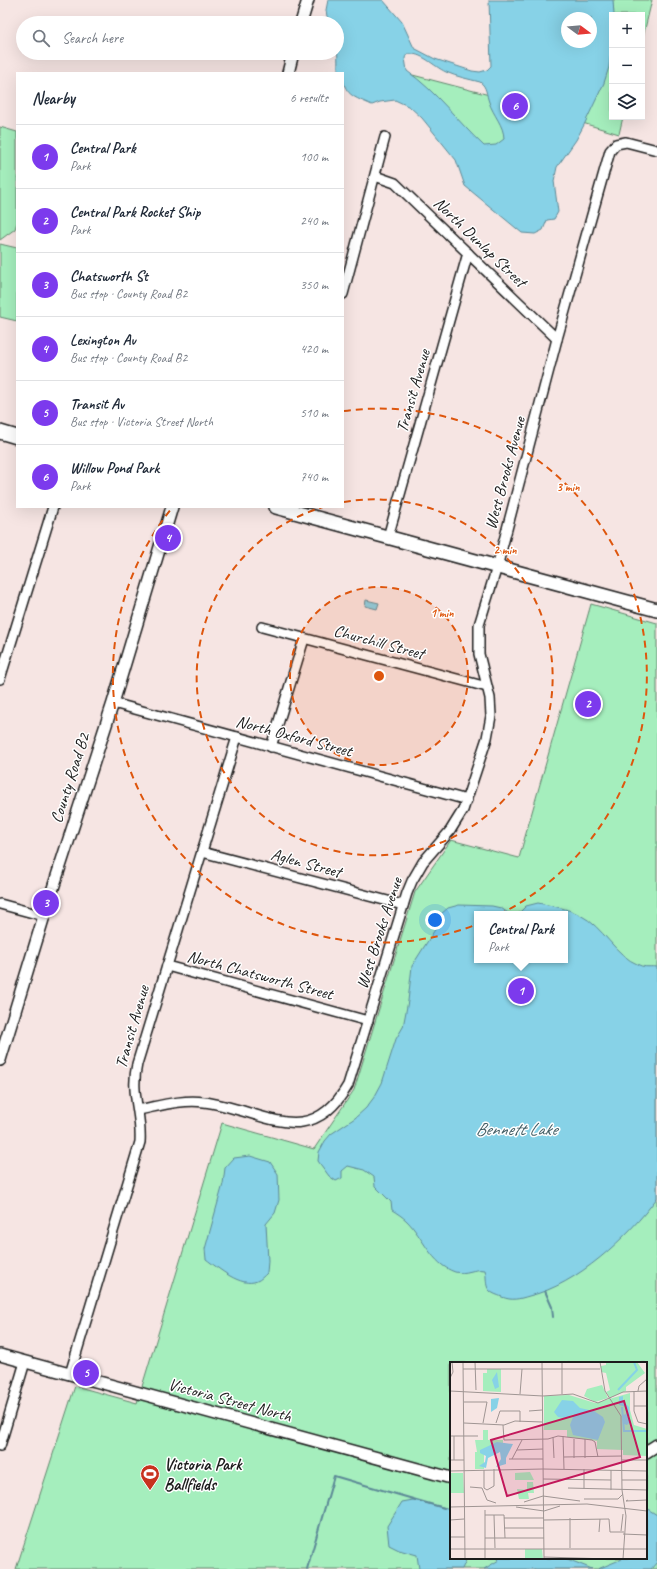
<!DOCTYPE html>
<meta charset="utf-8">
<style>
body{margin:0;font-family:Caveat,sans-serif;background:#f6f6f7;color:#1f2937}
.controls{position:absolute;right:12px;top:12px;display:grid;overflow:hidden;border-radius:0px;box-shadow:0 4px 16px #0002}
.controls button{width:36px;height:36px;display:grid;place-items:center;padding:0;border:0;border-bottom:1px solid #e0e1e3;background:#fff;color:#1f2937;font:20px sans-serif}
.compass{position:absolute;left:561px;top:12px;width:36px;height:36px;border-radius:50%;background:#fff;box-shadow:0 4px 16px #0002;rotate:106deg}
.you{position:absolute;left:435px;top:920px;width:14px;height:14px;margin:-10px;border:3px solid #fff;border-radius:50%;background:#1a73e8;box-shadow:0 0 0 6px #1a73e833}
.badge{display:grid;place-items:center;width:26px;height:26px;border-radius:50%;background:#7c3aed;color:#fff;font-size:13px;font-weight:700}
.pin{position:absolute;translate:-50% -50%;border:2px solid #fff;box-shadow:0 1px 4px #0006}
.popup{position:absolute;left:474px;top:911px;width:94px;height:52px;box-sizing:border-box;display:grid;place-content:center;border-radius:0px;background:#fff;filter:drop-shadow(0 1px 3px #0005);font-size:13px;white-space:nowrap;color:#747a83}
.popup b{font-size:15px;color:#1f2937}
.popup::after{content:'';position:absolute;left:50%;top:100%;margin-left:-8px;border:8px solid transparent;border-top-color:#fff}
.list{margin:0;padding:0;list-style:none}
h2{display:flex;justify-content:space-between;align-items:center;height:52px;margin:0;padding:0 16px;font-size:17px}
h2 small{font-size:13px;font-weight:400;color:#747a83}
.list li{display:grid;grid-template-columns:26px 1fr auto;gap:12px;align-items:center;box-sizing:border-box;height:64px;padding:0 16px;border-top:1px solid #e0e1e3}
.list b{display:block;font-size:15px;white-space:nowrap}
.list p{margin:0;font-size:13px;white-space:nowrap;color:#747a83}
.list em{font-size:13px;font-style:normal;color:#747a83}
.icon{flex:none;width:22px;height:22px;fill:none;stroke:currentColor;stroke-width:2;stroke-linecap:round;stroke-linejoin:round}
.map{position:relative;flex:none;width:657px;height:1569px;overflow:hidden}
.search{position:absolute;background:#fff;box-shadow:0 4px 16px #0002;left:16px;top:16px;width:328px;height:44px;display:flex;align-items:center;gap:10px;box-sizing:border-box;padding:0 14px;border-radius:22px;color:#747a83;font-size:15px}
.panel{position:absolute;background:#fff;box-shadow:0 4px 16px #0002;left:16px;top:72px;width:328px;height:436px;border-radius:0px}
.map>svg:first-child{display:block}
.green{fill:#a5eebd;stroke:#60856c;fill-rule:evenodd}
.water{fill:#87d2e7;stroke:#5c8996;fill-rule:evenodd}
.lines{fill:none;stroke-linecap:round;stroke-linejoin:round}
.stream{stroke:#5c8996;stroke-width:2}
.minor-casing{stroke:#1c1c1c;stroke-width:12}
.tertiary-casing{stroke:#1c1c1c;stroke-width:14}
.secondary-casing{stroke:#1c1c1c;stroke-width:16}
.minor{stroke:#fff;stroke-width:9}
.tertiary{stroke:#fff;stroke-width:11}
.secondary{stroke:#fff;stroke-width:13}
.ring{fill:none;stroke:#de560d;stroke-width:2;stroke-dasharray:7 5}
.labels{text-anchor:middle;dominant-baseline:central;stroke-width:3;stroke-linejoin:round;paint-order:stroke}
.street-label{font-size:17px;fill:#1c1c1c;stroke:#fff}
.poi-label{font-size:17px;font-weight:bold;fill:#1c1c1c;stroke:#fff;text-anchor:start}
.water-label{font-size:18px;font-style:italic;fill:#415c63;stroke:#fff}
.inset-river{fill:none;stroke:#87d2e7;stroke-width:2}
.inset-road{fill:none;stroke:#9f9593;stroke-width:1}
.view{fill:#c2185b;fill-opacity:0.15;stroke:#c2185b;stroke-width:2}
.inset-edge{fill:none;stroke:#1c1c1c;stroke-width:2}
.centre{fill:#de560d;stroke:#fff;stroke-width:2}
.ring-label{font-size:12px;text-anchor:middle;font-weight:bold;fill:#de560d;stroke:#fff;stroke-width:3;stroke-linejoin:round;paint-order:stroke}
</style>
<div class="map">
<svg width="657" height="1569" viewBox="0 0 657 1569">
<rect width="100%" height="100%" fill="#f6e5e3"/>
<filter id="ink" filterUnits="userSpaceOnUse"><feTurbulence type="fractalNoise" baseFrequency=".025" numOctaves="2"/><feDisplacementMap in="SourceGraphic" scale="8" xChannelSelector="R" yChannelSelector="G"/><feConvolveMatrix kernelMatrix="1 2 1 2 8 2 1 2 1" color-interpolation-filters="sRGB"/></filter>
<g filter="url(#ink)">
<!-- green -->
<g class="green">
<path d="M507 0H652L642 41V15H612V117H623L619 134 556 115 531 196 405 73 497 97ZM567 18H591V42H567Z"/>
<path d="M0 127 17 132V222L15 229 0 240Z"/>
<path d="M0 244 17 248V321L0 317Z"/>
<path d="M591 604 657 623V1569H16L75 1386 137 1403 222 1123 314 1149 354 1090 415 892 451 840 519 858ZM477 914H565V960H477ZM451 1363H646V1558H451Z"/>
</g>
<!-- water -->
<g class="water">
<path d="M328 0H383L402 22 414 48 435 59 472 71 480 72 487 70 491 66 489 0H613L614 15H612V42L609 67 604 83 584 125 576 140 557 167 554 181 558 212 554 219 547 220 543 230 535 234 522 233 465 186 456 160 422 118 410 107 395 100 380 102 372 105C354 97 343 95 343 73H339L338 69 337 23H328L326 10ZM567 18H591V42H567ZM407 54C422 52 433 66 446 72 457 77 469 79 480 82 487 87 486 94 489 102 493 115 504 125 504 139L496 145 484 146C457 121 437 92 407 71L405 58Z"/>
<path d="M366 600 379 603 377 609 365 606Z"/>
<path d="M538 903C552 906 567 908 580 915 604 927 614 955 639 965 645 968 651 966 657 967V1198C628 1237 577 1285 529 1296 519 1299 512 1301 502 1297 498 1295 492 1294 489 1290 485 1285 487 1277 485 1270 474 1268 466 1275 455 1272 431 1264 423 1237 407 1221 403 1217 397 1213 392 1210L391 1202 375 1186 374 1177 364 1170 348 1166 342 1171V1178L336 1181 329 1176 318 1161 319 1152 325 1141 331 1134 355 1118 366 1108 375 1096 382 1083 396 1039 403 1027 408 1001 412 966 436 928 441 914 448 908 459 905 492 906 501 908 508 913 518 914 526 906ZM477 914H565V960H477Z"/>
<path d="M250 1156 270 1162 278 1174 279 1200 275 1213 266 1224 268 1261 267 1273C264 1276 260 1280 257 1281 241 1288 218 1268 206 1259L205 1249 223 1184 225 1168 234 1158Z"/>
<path d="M413 1500 451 1509V1558H467L462 1569H419L417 1555 399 1550 389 1545 387 1526 402 1502Z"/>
<path d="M646 1508 657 1515V1562L651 1569H598L622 1559 621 1558H646Z"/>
<path d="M497 1558H565L592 1569H484L499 1560Z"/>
</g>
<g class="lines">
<!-- stream -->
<g class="stream">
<path d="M545 1291 552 1307 553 1317"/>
<path d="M307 1569 334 1476 444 1508"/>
</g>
<defs>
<g id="minor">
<path d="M375 176 395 183 557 339"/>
<path d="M343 294 385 137"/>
<path d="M388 537 468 253"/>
<path d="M262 627 487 687"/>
<path d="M0 679 53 507"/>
<path d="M113 703 467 800"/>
<path d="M271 747 304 639"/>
<path d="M202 852 403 905"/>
<path d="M0 904 44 916"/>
<path d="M167 966 368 1021"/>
<path d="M138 1110C159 1106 182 1099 204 1102 262 1109 309 1153 348 1085L407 893 412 881 423 862 450 831 463 810 487 738 491 716 490 698 479 654V625L497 567 557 339 610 151 616 144 626 142 657 150"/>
<path d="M70 1374 140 1142C142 1113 130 1094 137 1064L237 737"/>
<path d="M0 1446 25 1362"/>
</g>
<g id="tertiary">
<path d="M301 23 308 0"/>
<path d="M288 73 293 53"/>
<path d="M0 1060 44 916 113 703 172 507"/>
<path d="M0 1355 451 1478"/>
<path d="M646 1452 657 1445"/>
</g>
<g id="secondary">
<path d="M0 432 17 437"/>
<path d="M276 507 657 610"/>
</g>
</defs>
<!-- minor casing -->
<use href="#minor" class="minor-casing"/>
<!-- tertiary casing -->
<use href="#tertiary" class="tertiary-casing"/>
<!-- secondary casing -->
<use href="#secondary" class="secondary-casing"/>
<!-- minor -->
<use href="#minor" class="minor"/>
<!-- tertiary -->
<use href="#tertiary" class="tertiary"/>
<!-- secondary -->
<use href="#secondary" class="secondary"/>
</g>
</g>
<!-- distance rings -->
<circle cx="379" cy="676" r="89" fill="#de560d" fill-opacity=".12"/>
<g class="ring">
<circle cx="379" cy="676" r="89"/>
<path d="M344 502A178 178 0 1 1 323 507"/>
<path d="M344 411A267 267 0 1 1 172 508"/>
</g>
<!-- icons -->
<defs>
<symbol id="stadium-pin" viewBox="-11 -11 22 30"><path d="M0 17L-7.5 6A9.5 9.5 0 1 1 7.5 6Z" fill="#c8321e" stroke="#fff"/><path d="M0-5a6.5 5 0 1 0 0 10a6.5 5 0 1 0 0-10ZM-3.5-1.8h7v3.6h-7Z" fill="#fff"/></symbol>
</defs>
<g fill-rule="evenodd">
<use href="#stadium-pin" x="139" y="1463" width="22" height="30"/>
</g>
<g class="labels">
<!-- street labels -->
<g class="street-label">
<text transform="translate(480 242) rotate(44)">North Dunlap Street</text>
<text transform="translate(413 391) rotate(-74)">Transit Avenue</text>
<text transform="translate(505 473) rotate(-75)">West Brooks Avenue</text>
<text transform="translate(379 642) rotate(15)">Churchill Street</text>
<text transform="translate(294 736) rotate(15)">North Oxford Street</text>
<text transform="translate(70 778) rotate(-72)">County Road B2</text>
<text transform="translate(306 863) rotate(15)">Aglen Street</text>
<text transform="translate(379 933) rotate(-72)">West Brooks Avenue</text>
<text transform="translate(260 975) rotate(15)">North Chatsworth Street</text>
<text transform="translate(132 1027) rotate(-74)">Transit Avenue</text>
<text transform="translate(230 1400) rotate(15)">Victoria Street North</text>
</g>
<!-- poi labels -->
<g class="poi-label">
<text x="164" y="1464">Victoria Park<tspan x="164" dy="20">Ballfields</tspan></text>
</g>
<!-- water labels -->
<g class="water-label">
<text x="516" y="1129">Bennett Lake</text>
</g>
</g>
<!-- overview -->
<g transform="translate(450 1362)">
<rect width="197" height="197" fill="#f6e5e3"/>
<path d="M156 0H187L195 11 176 25V29L160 36 156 30 160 28 156 11 151 10V4L156 3ZM37 7H51V30L33 29V11H37ZM152 23 158 36 145 40 134 34 137 27ZM180 31V48L184 63 197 67V94L173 93V88L147 87V79L117 75V68H94V34L119 33 145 41ZM33 68H38V78H53V83L60 84 53 97V89H44V92L34 93V107H25V90H27L25 78H33ZM80 110 84 118H65V111ZM0 111H13L14 131H0ZM77 120H83L84 131H78L79 137H69L67 127 77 128ZM75 187H92L93 197H75Z" fill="#a5eebd"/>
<path d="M47 10 49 25 45 27 42 18ZM173 34V39L179 45 180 54H177L181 59 177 63 174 62 173 53 176 52V45L169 43V35ZM49 36 47 46 41 50V37ZM112 38 123 39 130 46 144 49 153 55 155 60 148 78 123 73 120 63 124 52 115 56 108 55 104 50ZM47 80 63 82 56 96V102L46 105 51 97 50 90 38 96 36 106 29 104 35 100 36 94 30 91V88Z" fill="#87d2e7"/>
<path class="inset-river" d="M168 28 187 8 184 0M172 45 174 69H197"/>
<path class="inset-road" d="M13 0 15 197M25 0 26 28M92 0 94 197M112 0V32M150 0 155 29 171 54 172 128 176 154 173 197M13 7H150M0 16 3 10 2 0M0 29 93 34 123 32 148 41 173 30 197 29M184 29V49L188 60 197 62M188 29 189 24 197 17M70 32 72 7M14 40H37L33 61M184 44H197M79 49 92 48M14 61 54 63 65 59 92 60M46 61 50 49H70V60M53 63 54 78 98 77 108 74 142 78 145 80 148 95M0 74H28M4 74V98M113 74 114 107M103 75 104 96M124 77V96M135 77V96M67 88 93 87M114 95 172 94M59 97H93M62 97 72 78M0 98H14M172 98H197M134 107V127M34 108V126L37 128 44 124V107M0 109 93 107 197 109M93 117 161 118M172 118H197M20 125 32 126 37 138 46 141M118 126 197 128M161 128V108M134 137H168L173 132M178 138 176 139 197 138M74 140 93 134 130 139M0 145 137 142 197 149M66 145 94 149 110 144M35 148V197M35 153H54L55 176M44 153 45 186M54 156H94M120 156V186M0 158 14 157M94 158 159 157 160 170H174M54 166H94M171 169 173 152M149 170 150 157M173 172 197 173M0 175H15M35 176H94M0 187H197M94 195 159 197M11 197H73"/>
<path class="view" d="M174 39 190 95 57 134 41 78Z"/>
<rect width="197" height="197" class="inset-edge"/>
</g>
<circle cx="379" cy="676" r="6" class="centre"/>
<g class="ring-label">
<text x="568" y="491">3 min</text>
<text x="505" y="554">2 min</text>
<text x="442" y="617">1 min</text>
</g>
</svg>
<div class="controls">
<button>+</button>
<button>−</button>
<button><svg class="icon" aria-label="layers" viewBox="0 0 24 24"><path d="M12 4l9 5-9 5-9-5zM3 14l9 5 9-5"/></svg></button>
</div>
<svg class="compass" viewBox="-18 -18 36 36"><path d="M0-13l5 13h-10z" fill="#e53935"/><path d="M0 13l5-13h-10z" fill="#747a83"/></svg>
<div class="you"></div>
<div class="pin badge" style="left:521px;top:991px">1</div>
<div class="popup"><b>Central Park</b>Park</div>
<div class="pin badge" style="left:588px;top:704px">2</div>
<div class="pin badge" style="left:46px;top:903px">3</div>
<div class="pin badge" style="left:168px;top:538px">4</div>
<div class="pin badge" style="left:86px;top:1373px">5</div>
<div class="pin badge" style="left:515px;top:106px">6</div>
<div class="search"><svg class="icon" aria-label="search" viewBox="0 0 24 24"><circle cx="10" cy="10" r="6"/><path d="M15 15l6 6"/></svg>Search here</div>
<section class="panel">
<h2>Nearby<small>6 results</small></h2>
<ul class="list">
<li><span class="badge">1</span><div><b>Central Park</b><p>Park</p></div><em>100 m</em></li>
<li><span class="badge">2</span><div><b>Central Park Rocket Ship</b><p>Park</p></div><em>240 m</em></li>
<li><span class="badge">3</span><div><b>Chatsworth St</b><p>Bus stop · County Road B2</p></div><em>350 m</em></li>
<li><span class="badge">4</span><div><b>Lexington Av</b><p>Bus stop · County Road B2</p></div><em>420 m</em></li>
<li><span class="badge">5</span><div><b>Transit Av</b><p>Bus stop · Victoria Street North</p></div><em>510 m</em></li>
<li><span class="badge">6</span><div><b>Willow Pond Park</b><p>Park</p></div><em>740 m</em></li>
</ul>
</section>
</div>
